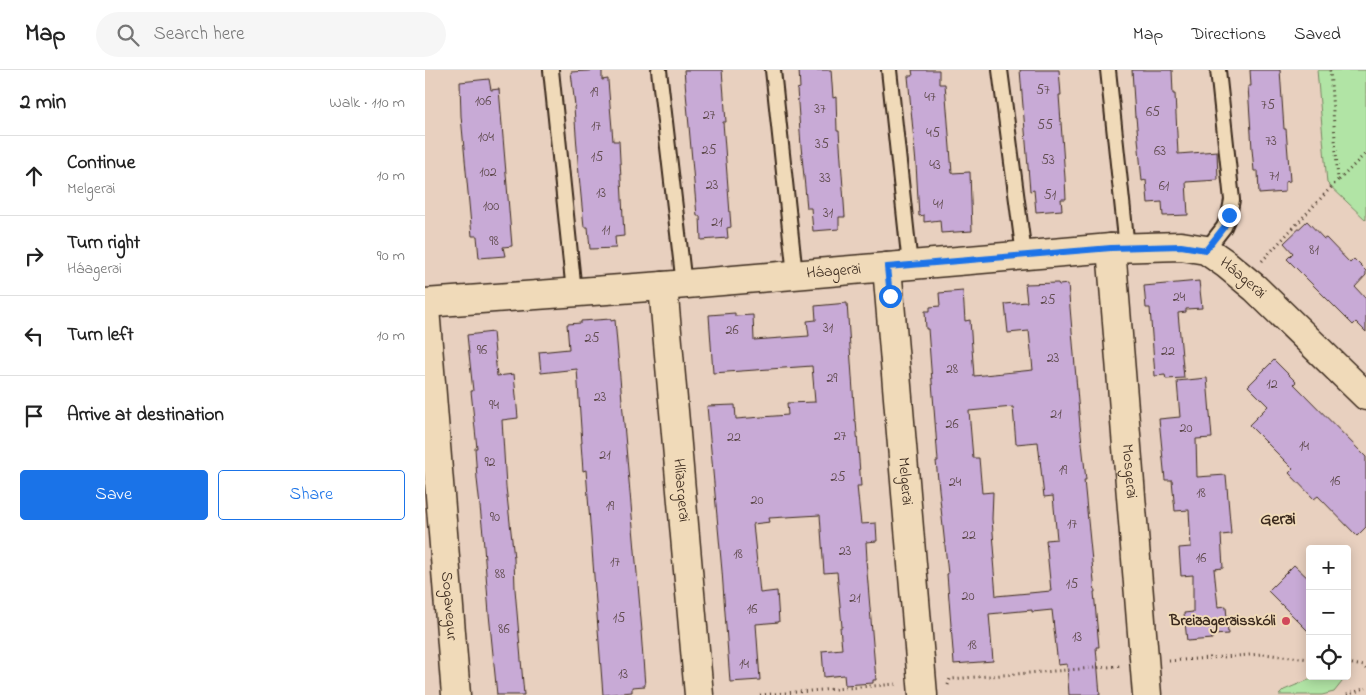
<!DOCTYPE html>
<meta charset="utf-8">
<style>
body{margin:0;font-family:"Indie Flower",sans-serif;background:#f6f6f6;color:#222}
.controls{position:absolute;right:15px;bottom:15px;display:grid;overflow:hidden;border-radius:5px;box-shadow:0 2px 12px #0003}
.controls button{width:45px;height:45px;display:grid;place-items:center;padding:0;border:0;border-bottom:1px solid #e0e0e0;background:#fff;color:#222;font:25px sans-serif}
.stop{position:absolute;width:15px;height:15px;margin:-11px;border:4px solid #1a73e8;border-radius:50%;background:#fff}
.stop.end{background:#1a73e8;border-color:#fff;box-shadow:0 1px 5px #0008}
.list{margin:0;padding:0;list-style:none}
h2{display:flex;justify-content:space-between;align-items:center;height:65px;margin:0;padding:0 20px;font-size:21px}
h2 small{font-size:16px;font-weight:400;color:#767676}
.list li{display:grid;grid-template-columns:32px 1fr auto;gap:15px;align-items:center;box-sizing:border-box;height:80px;padding:0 20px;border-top:1px solid #e0e0e0}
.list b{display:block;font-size:19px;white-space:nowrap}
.list p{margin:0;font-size:16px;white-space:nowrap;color:#767676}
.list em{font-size:16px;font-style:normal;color:#767676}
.actions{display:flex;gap:10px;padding:15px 20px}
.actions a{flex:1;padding:11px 0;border:1px solid #1a73e8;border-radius:5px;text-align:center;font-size:18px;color:#1a73e8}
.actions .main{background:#1a73e8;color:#fff}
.icon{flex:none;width:28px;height:28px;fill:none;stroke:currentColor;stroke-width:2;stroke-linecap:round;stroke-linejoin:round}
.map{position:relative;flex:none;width:941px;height:625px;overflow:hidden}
header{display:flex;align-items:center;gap:30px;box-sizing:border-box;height:70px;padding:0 25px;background:#fff;border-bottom:1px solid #e0e0e0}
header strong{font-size:24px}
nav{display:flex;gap:28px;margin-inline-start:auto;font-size:18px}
.search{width:350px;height:45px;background:#f6f6f6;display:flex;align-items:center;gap:12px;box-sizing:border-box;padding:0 18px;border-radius:28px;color:#767676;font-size:19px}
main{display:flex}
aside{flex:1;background:#fff}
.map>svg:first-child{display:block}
.green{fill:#b1e4a5;stroke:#768762}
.building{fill:#c8aad6;stroke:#3b2a1e;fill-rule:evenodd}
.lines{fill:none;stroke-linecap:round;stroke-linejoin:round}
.lane-casing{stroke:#3b2a1e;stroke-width:18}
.street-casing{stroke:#3b2a1e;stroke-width:31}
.path{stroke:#3b2a1e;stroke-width:3;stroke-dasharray:1 4;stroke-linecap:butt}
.lane{stroke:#f0dab9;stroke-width:14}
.street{stroke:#f0dab9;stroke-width:28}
.route{stroke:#1a73e8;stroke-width:6}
.poi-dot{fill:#d1495b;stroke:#f0dab9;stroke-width:2}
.labels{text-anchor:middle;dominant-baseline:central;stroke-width:4;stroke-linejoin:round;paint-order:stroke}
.number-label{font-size:14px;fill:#5e4a4c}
.street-label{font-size:16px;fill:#3b2a1e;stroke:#f0dab9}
.poi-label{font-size:16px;font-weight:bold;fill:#3b2a1e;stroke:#f0dab9;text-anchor:end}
.neighbourhood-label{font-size:18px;font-weight:bold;fill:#3b2a1e;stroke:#f0dab9}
</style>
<header>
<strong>Map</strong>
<div class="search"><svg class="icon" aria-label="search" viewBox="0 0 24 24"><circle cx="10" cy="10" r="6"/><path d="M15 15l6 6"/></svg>Search here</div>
<nav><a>Map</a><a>Directions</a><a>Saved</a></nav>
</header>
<main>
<aside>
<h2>2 min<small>Walk · 110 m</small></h2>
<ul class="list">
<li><svg class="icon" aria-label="ahead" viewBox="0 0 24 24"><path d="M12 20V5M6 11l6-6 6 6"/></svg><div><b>Continue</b><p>Melgerði</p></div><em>10 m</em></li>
<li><svg class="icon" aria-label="right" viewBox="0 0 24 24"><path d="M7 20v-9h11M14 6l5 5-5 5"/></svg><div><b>Turn right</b><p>Háagerði</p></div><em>90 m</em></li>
<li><svg class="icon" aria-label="left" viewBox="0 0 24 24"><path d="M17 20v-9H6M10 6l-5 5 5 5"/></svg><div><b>Turn left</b></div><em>10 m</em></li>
<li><svg class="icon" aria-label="arrive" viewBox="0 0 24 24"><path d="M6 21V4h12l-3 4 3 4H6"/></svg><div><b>Arrive at destination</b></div></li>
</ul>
<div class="actions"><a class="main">Save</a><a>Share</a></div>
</aside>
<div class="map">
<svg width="941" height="625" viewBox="0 0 941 625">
<rect width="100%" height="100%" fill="#e8d0bf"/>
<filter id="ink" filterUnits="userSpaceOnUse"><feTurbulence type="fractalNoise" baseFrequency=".02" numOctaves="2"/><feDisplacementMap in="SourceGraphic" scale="10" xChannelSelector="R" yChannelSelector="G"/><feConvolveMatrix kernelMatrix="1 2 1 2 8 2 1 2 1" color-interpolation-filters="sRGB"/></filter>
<g filter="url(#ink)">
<!-- green -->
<g class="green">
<path d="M892 0H941V150L902 113Z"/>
<path d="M893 606H915L917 612 909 622 897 625H854L859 620Z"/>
</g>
<!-- building -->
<g class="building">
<path d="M177 0V10L183 9V11L188 71H194L199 166 190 167 191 178 165 179 163 157H159L154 105 149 37 150 36 146 2Z"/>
<path d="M259 0H297L301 52H298L306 157 302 158 303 168 276 170 275 146H272Z"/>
<path d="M374 0H406L408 28 411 27 412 61H414L420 147H414V159L388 161 386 138H382L376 76 372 19 375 18Z"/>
<path d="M487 0H514V14H520L527 103 545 102 547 161 516 163 515 150 499 152V145L494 146 491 94 483 6H488Z"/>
<path d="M595 0H634L636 25H634L640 108 641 129H636L637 140 611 142 609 120 605 121Z"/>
<path d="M707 0H747L748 24H750L753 84 792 81 793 110 761 112 763 145 738 146 737 132 723 133 721 110 717 111 711 47H710Z"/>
<path d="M825 0H855L859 59H861L865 111 860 112V122L834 124 833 101H829L827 79 823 16H826Z"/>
<path d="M64 9 66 20 74 19 87 176 78 177 80 186 54 188 52 166H47L36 46 35 12Z"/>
<path d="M882 151 899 169 901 168 925 193 929 189 941 201V205L930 217 941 229V262L931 252 928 255 862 189 868 183 859 173Z"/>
<path d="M774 211 777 238 761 239V242L753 243 759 308 741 309 740 305 730 306 725 238H721L719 216Z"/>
<path d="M633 213 634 215 643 214 655 355 661 410H659L670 522H669L674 577H671L675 625H644L642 594 633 595 627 540 607 542V540L564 544 568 591 529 594 522 504H523L511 391H513L503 259H501L500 241H505V237L515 236 514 223 538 221 540 251 545 250 549 306 608 300 604 261 583 263 580 234 602 232 600 214ZM588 337 591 374 613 372 619 427 628 426 632 469 621 470 626 521 571 526 568 489H570L567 449 568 422 557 423 554 388H548L544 341Z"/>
<path d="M422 233 430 351H431L436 416H432L436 454 451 453 452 471 441 472 442 490H441L451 610H448V613L420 615 419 605 399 607 397 581 417 579 415 557H417L412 502 399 503 395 445 344 448 345 452 328 454 335 523 352 521 354 552 331 554 335 610 305 612 297 501 282 336 310 335 311 349 363 345 362 333 390 332 387 296 288 303 284 245 310 243V246L328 245 329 270 384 266 382 251 391 250 390 236Z"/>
<path d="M186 249V251L190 250 217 561H216L220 616 207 617V622L178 625 161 400 158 401 156 373H157L152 299 116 303 114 282 144 279 142 254 156 253V251Z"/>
<path d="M68 262 72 306 89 304 93 348 77 350 81 417 89 488 90 519 99 625H72L64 544 58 464 52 409 50 378H52L46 321H48L42 265Z"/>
<path d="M849 290 871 312 869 314 941 387V457L932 466 893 426 889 429 864 403 868 399 824 355 843 336 823 316Z"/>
<path d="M782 308 787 368 771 369 772 407 801 405 806 464 796 465 798 498 789 499 793 537 801 536 803 564 787 565V569L762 571 759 543 768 542V505L756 506 754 478 766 477 764 440 750 441 747 410H740L734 349 755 347 752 311Z"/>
<path d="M869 495 885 510V563L843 521Z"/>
</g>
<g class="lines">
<defs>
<g id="lane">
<path d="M126 0 149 222"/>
<path d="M234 0 259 215"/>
<path d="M348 0 370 205"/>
<path d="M464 0 485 195"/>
<path d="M575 0 599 185"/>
<path d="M683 0 702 178"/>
<path d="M781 180 799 157 804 145 807 130 793 0"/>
</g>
<g id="street">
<path id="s1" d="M686 178 722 625"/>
<path id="s2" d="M462 197 498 625"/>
<path id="s3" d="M238 216 274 625"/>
<path id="s4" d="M0 233 238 216 686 178 756 176 781 180 801 194 830 218 941 326"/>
<path id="s5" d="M0 238 31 625"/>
</g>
</defs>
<!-- lane casing -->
<use href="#lane" class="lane-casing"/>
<!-- street casing -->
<use href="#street" class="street-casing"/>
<!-- path -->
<g class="path">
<path d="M914 110 941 83"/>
<path d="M837 191 913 110 905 0"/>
<path d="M744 591 838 584 885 589"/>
<path d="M922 593 939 596 941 599"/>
<path d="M523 615 525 609 695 596"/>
<path d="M335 625 472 614"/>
<path d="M922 625 941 618"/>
</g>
<!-- lane -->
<use href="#lane" class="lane"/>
<!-- street -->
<use href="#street" class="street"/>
</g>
</g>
<g class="lines" filter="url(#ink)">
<!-- route -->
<path class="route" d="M465 226 462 197 686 178 756 176 781 180 799 157 804 145"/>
</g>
<!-- markers -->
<circle class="poi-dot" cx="861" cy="551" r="5"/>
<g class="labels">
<!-- number labels -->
<g class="number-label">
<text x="618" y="20">57</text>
<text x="169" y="22">19</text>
<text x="505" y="27">47</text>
<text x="58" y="31">106</text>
<text x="843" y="35">75</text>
<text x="395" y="39">37</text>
<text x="728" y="42">65</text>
<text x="284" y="45">27</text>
<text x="620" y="55">55</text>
<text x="171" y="56">17</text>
<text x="508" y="63">45</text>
<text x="61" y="67">104</text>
<text x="846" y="71">73</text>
<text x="397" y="74">35</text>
<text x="284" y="80">25</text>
<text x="735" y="81">63</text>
<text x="172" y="87">15</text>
<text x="623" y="90">53</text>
<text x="510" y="95">43</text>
<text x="63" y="102">102</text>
<text x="849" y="106">71</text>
<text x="400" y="108">33</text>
<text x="287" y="115">23</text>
<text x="739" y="116">61</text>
<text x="176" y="123">13</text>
<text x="625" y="125">51</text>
<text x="513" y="134">41</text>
<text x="66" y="136">100</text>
<text x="403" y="143">31</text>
<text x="292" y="152">21</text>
<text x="181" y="160">11</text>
<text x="69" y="171">98</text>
<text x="889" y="180">81</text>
<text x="754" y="227">24</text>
<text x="623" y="230">25</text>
<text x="403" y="258">31</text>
<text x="307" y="260">26</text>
<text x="167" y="268">25</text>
<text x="57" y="280">96</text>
<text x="743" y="281">22</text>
<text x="628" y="288">23</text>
<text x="527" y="299">28</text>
<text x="407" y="308">29</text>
<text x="847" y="314">12</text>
<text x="175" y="327">23</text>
<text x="69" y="335">94</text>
<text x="631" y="344">21</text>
<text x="527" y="354">26</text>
<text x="761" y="358">20</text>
<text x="415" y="366">27</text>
<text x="309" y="367">22</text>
<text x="879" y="376">14</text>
<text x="180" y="385">21</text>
<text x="65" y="392">92</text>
<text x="638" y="400">19</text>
<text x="413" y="407">25</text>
<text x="910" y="411">16</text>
<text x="530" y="412">24</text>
<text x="776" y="423">18</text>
<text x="332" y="430">20</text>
<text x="185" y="436">19</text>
<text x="70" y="447">90</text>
<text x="647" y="454">17</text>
<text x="544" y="465">22</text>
<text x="420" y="481">23</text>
<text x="313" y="484">18</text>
<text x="776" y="488">16</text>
<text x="190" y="492">17</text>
<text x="75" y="504">88</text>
<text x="647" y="514">15</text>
<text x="543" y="526">20</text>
<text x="430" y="528">21</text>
<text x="327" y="539">16</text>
<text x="194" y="548">15</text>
<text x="79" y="559">86</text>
<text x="652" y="567">13</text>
<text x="547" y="575">18</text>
<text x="319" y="594">14</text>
<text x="198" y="604">13</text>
</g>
<!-- street labels -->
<g class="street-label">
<text stroke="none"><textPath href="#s4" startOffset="410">Háagerði</textPath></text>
<text stroke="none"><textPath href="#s4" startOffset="830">Háagerði</textPath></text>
<text stroke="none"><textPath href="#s1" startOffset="224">Mosgerði</textPath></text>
<text stroke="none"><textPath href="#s2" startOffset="215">Melgerði</textPath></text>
<text stroke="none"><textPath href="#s3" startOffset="205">Hlíðargerði</textPath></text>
<text stroke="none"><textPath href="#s5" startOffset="299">Sogavegur</textPath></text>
</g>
<!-- poi labels -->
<g class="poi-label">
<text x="851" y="551">Breiðagerðisskóli</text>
</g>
<!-- neighbourhood labels -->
<g class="neighbourhood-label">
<text x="853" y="450">Gerði</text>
</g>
</g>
</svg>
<div class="controls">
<button>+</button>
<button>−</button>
<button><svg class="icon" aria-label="locate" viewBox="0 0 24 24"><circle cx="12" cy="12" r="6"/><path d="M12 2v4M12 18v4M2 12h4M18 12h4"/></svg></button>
</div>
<div class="stop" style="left:465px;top:226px"></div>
<div class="stop end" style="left:804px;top:145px"></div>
</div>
</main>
